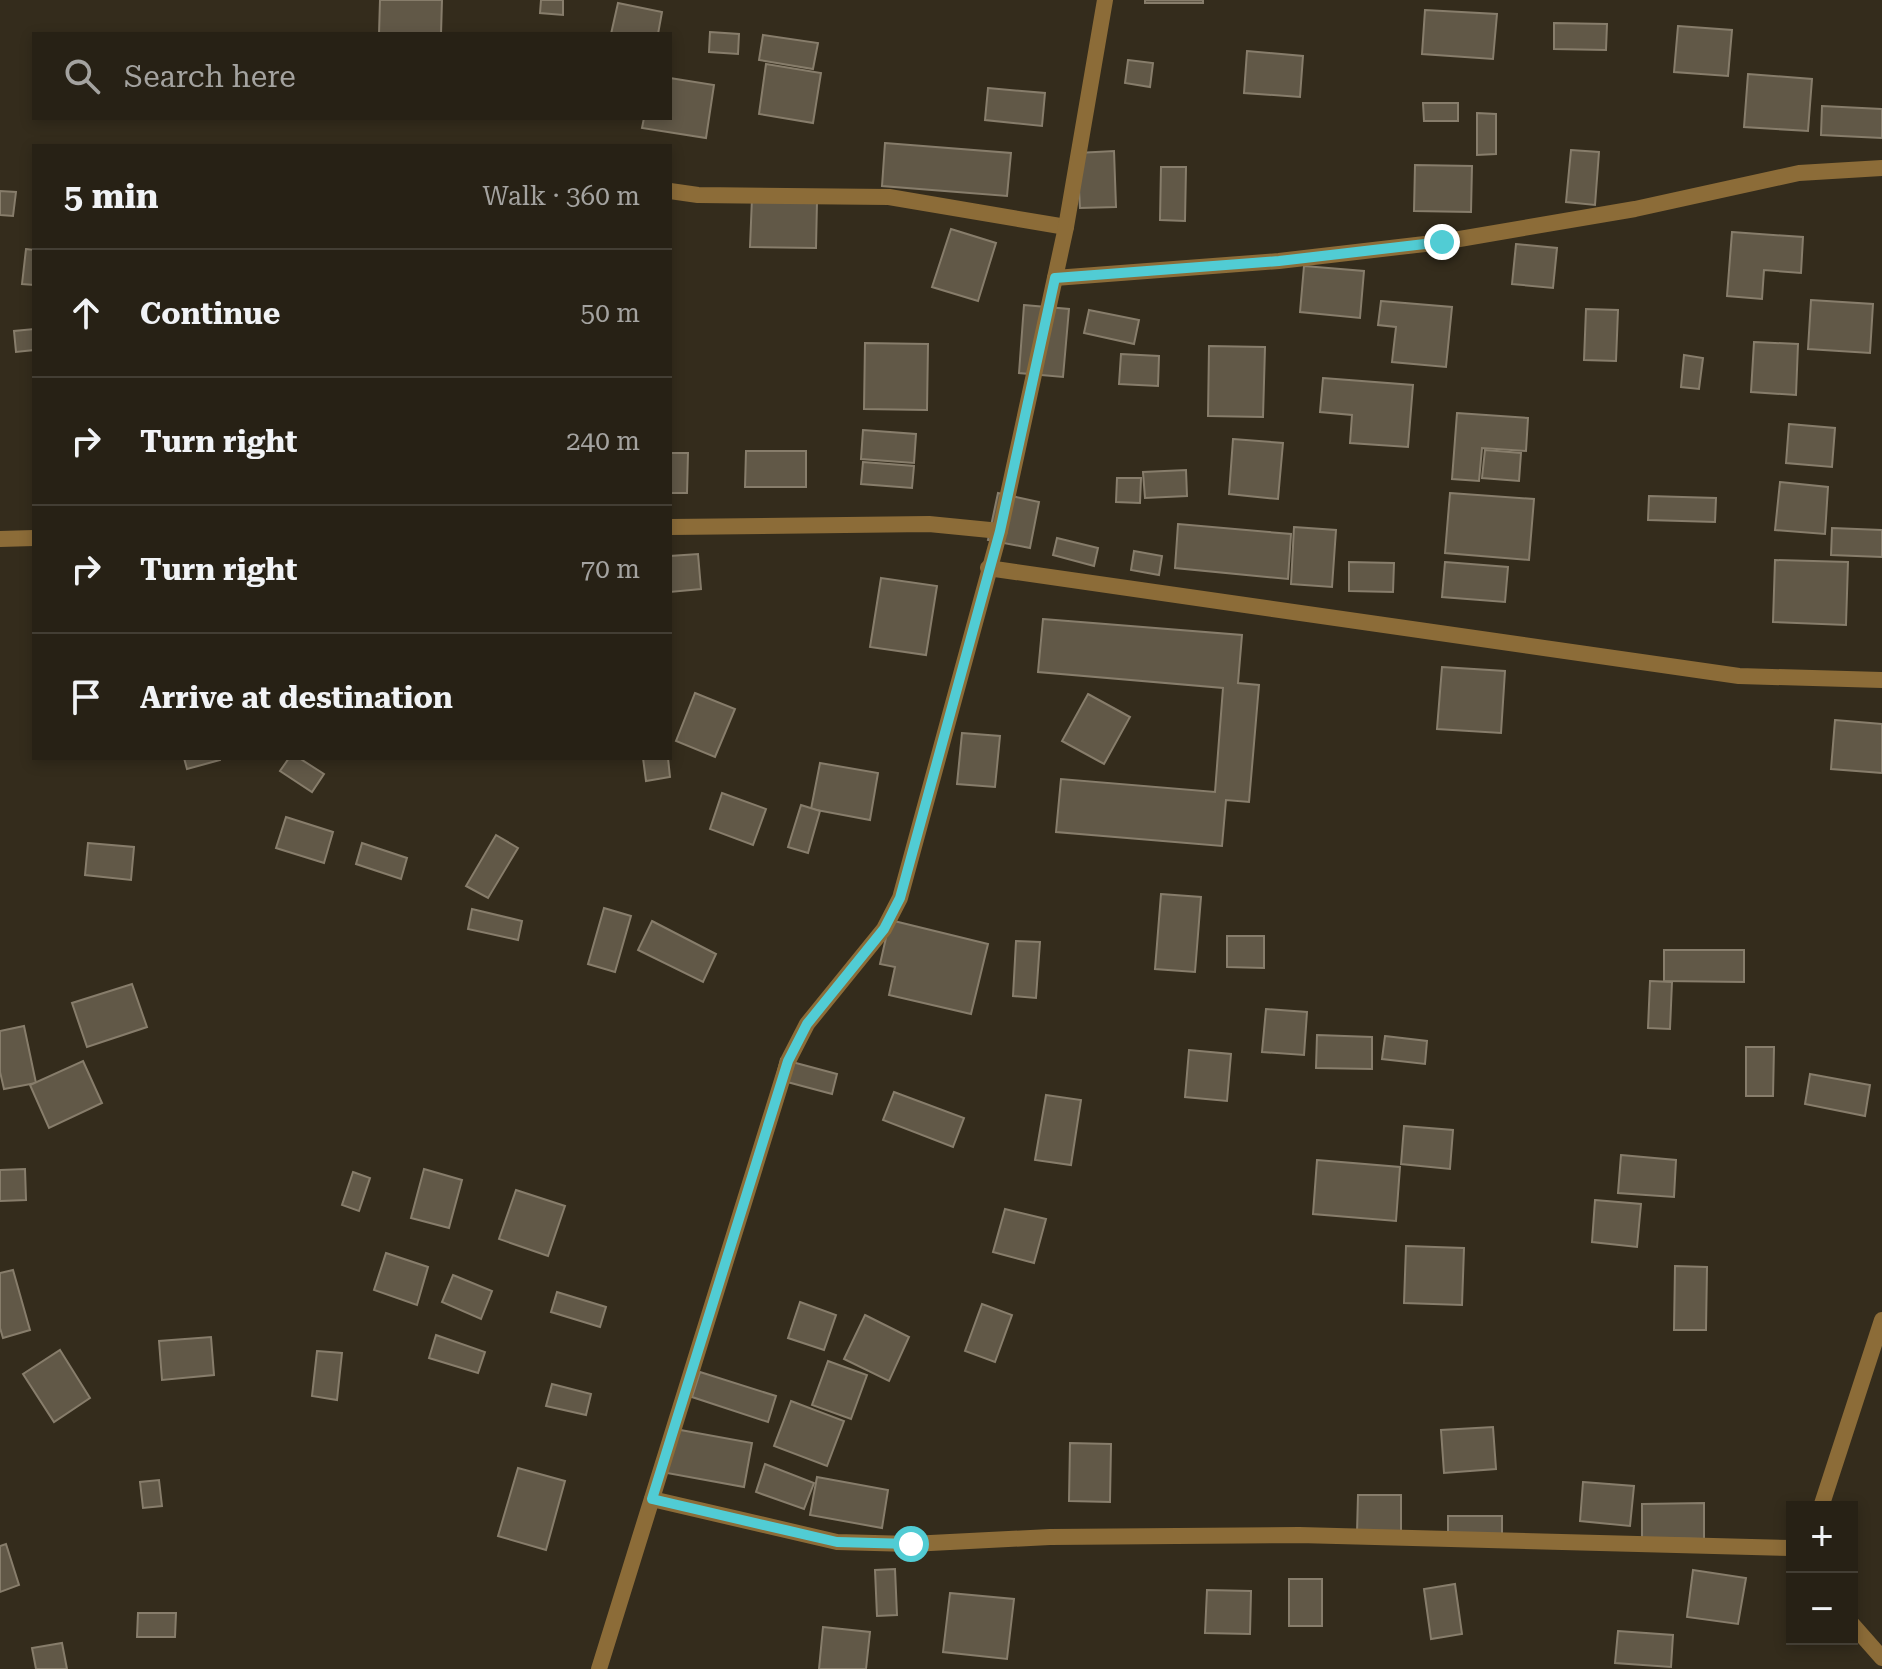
<!DOCTYPE html>
<meta charset="utf-8">
<style>
body{margin:0;font-family:"Roboto Serif",serif;background:#332e22;color:#f1f3f6}
.controls{position:absolute;right:24px;bottom:24px;display:grid;overflow:hidden;border-radius:0px;box-shadow:0 4px 12px #0003}
.controls button{width:72px;height:72px;display:grid;place-items:center;padding:0;border:0;border-bottom:2px solid #433e34;background:#272115;color:#f1f3f6;font:40px sans-serif}
.stop{position:absolute;width:24px;height:24px;margin:-18px;border:6px solid #51ccd4;border-radius:50%;background:#fff}
.stop.end{background:#51ccd4;border-color:#fff;box-shadow:0 2px 8px #0008}
.list{margin:0;padding:0;list-style:none}
h2{display:flex;justify-content:space-between;align-items:center;height:104px;margin:0;padding:0 32px;font-size:34px}
h2 small{font-size:26px;font-weight:400;color:#a4a3a0}
.list li{display:grid;grid-template-columns:52px 1fr auto;gap:24px;align-items:center;box-sizing:border-box;height:128px;padding:0 32px;border-top:2px solid #433e34}
.list b{display:block;font-size:30px;white-space:nowrap}
.list em{font-size:26px;font-style:normal;color:#a4a3a0}
.icon{flex:none;width:44px;height:44px;fill:none;stroke:currentColor;stroke-width:2;stroke-linecap:round;stroke-linejoin:round}
.map{position:relative;flex:none;width:1882px;height:1669px;overflow:hidden}
.search{position:absolute;background:#272115;box-shadow:0 4px 12px #0003;left:32px;top:32px;width:640px;height:88px;display:flex;align-items:center;gap:20px;box-sizing:border-box;padding:0 28px;border-radius:0px;color:#a4a3a0;font-size:30px}
.panel{position:absolute;background:#272115;box-shadow:0 4px 12px #0003;left:32px;top:144px;width:640px;height:616px;border-radius:0px}
.map>svg:first-child{display:block}
.building{fill:#615847;stroke:#877d6b;stroke-width:2}
.lines{fill:none;stroke-linecap:round;stroke-linejoin:round}
.minor{stroke:#8c6c38;stroke-width:16}
.route{stroke:#51ccd4;stroke-width:10}
</style>
<div class="map">
<svg width="1882" height="1669" viewBox="0 0 1882 1669">
<rect width="100%" height="100%" fill="#342c1c"/>
<!-- building -->
<g class="building">
<path d="M380 0H442L441 34H379Z"/>
<path d="M541 0H563V15L540 13Z"/>
<rect x="1145" y="0" width="58" height="3"/>
<path d="M618 3 662 12 658 34H611Z"/>
<path d="M1425 10 1497 14 1493 59 1422 54Z"/>
<path d="M1554 23 1607 24 1606 50 1554 49Z"/>
<path d="M1678 26 1732 30 1728 76 1674 72Z"/>
<path d="M710 32 739 34 738 54 709 52Z"/>
<path d="M763 35 818 43 813 69 759 60Z"/>
<path d="M1247 51 1303 56 1300 97 1244 93Z"/>
<path d="M1128 60 1153 63 1150 87 1125 83Z"/>
<path d="M766 64 821 73 813 123 759 114Z"/>
<path d="M1748 74 1812 79 1808 131 1744 127Z"/>
<path d="M670 78 714 85 706 138 642 128 644 118H670Z"/>
<path d="M988 88 1045 93 1042 126 985 120Z"/>
<path d="M1423 103H1458V121H1424Z"/>
<path d="M1822 106 1882 109V138L1821 135Z"/>
<path d="M1477 113 1496 114V154L1477 155Z"/>
<path d="M885 143 1011 153 1007 196 882 186Z"/>
<path d="M1571 150 1599 152 1595 205 1566 202Z"/>
<path d="M1114 151 1116 207 1080 208 1077 153Z"/>
<path d="M1415 165 1472 166 1471 212 1414 211Z"/>
<path d="M1161 167H1186L1185 221 1160 220Z"/>
<path d="M0 191 16 192 13 216 0 215Z"/>
<path d="M752 198 817 201 816 248 750 247Z"/>
<path d="M951 229 996 243 978 301 932 287Z"/>
<path d="M1732 232 1803 237 1801 273 1764 270 1762 299 1727 296Z"/>
<path d="M1516 244 1557 248 1553 288 1512 284Z"/>
<path d="M26 249 34 250V285L22 284Z"/>
<path d="M1304 266 1364 271 1360 318 1300 312Z"/>
<path d="M1811 300 1873 304 1870 353 1808 349Z"/>
<path d="M1381 301 1452 307 1446 367 1392 362 1396 327 1378 325Z"/>
<path d="M1024 305 1069 309 1063 377 1019 373Z"/>
<path d="M1586 309 1618 310 1616 361 1584 360Z"/>
<path d="M1089 310 1139 320 1134 344 1084 333Z"/>
<path d="M34 329V350L16 352 14 331Z"/>
<path d="M1754 342 1798 344 1796 395 1751 392Z"/>
<path d="M865 343 928 344 927 410 864 409Z"/>
<path d="M1209 346 1265 347 1263 417 1208 416Z"/>
<path d="M1121 354 1159 356 1158 386 1119 384Z"/>
<path d="M1684 355 1703 358 1699 389 1681 387Z"/>
<path d="M1323 378 1413 385 1408 447 1350 443 1352 415 1320 412Z"/>
<path d="M1457 413 1528 418 1526 451 1482 448 1479 481 1452 479Z"/>
<path d="M1789 424 1835 428 1832 467 1786 463Z"/>
<path d="M863 430 916 434 914 463 861 459Z"/>
<path d="M1233 439 1283 443 1278 499 1229 494Z"/>
<path d="M1485 450 1521 453 1519 481 1482 478Z"/>
<path d="M746 451H806V487H745Z"/>
<path d="M670 453H688L687 493H670Z"/>
<path d="M863 462 914 466 912 488 861 484Z"/>
<path d="M1186 470 1187 496 1145 498 1143 472Z"/>
<path d="M1117 478H1141L1140 503 1116 502Z"/>
<path d="M1780 482 1828 487 1825 534 1775 530Z"/>
<path d="M998 493 1039 502 1030 548 988 540Z"/>
<path d="M1450 493 1534 499 1529 560 1445 553Z"/>
<path d="M1649 496 1716 498 1715 522 1648 520Z"/>
<path d="M1178 524 1291 534 1288 579 1175 568Z"/>
<path d="M1294 527 1336 530 1332 587 1291 584Z"/>
<path d="M1832 528 1882 530V557L1831 555Z"/>
<path d="M1057 538 1098 548 1094 566 1053 555Z"/>
<path d="M1134 551 1162 556 1159 575 1131 570Z"/>
<path d="M698 554 701 589 670 592V556Z"/>
<path d="M1775 560 1848 562 1846 625 1773 622Z"/>
<path d="M1349 562 1394 563 1393 592 1349 591Z"/>
<path d="M1445 562 1508 567 1505 602 1442 597Z"/>
<path d="M881 578 937 586 926 655 870 647Z"/>
<path d="M1043 619 1242 635 1238 683 1259 685 1249 802 1226 800 1222 846 1056 832 1061 779 1215 792 1223 688 1038 672Z"/>
<path d="M1442 667 1505 671 1501 733 1437 729Z"/>
<path d="M695 693 735 709 715 757 676 741Z"/>
<path d="M1088 694 1130 717 1104 764 1062 741Z"/>
<path d="M1835 720 1882 724V773L1831 769Z"/>
<path d="M962 733 1000 736 995 787 957 784Z"/>
<path d="M184 758H220V760L187 769Z"/>
<path d="M289 758H299L324 774 312 792 280 771Z"/>
<path d="M643 758H668L670 777 646 781Z"/>
<path d="M820 763 878 773 870 820 811 809Z"/>
<path d="M722 793 766 809 753 845 710 829Z"/>
<path d="M801 805 820 811 808 853 788 847Z"/>
<path d="M286 817 333 832 324 863 276 848Z"/>
<path d="M496 835 518 848 488 898 466 886Z"/>
<path d="M88 843 134 847 131 880 85 875Z"/>
<path d="M362 843 407 858 401 879 356 864Z"/>
<path d="M1161 894 1201 897 1195 972 1155 969Z"/>
<path d="M604 908 631 916 615 972 588 964Z"/>
<path d="M472 909 522 921 518 940 468 929Z"/>
<path d="M890 920 988 944 971 1014 889 995 895 967 880 964Z"/>
<path d="M652 921 716 954 703 982 638 950Z"/>
<path d="M1227 936H1264V968L1227 967Z"/>
<path d="M1016 941 1040 942 1036 998 1013 996Z"/>
<path d="M1664 950H1744V982L1664 981Z"/>
<path d="M1650 981 1672 982 1670 1029 1648 1028Z"/>
<path d="M132 984 147 1027 87 1047 72 1003Z"/>
<path d="M1266 1009 1307 1012 1304 1055 1262 1052Z"/>
<path d="M24 1026 36 1083 4 1089 0 1072V1031Z"/>
<path d="M1317 1035 1372 1037V1069L1316 1068Z"/>
<path d="M1385 1036 1427 1041 1425 1064 1382 1059Z"/>
<path d="M1746 1047H1774L1773 1096H1746Z"/>
<path d="M1189 1050 1231 1054 1227 1101 1185 1097Z"/>
<path d="M781 1059 837 1074 832 1094 776 1079Z"/>
<path d="M83 1061 102 1103 49 1128 30 1085Z"/>
<path d="M1810 1074 1870 1085 1865 1116 1805 1104Z"/>
<path d="M894 1092 964 1118 953 1147 883 1120Z"/>
<path d="M1046 1095 1081 1100 1071 1165 1035 1160Z"/>
<path d="M1404 1126 1453 1130 1450 1169 1401 1164Z"/>
<path d="M1621 1155 1676 1160 1674 1197 1618 1193Z"/>
<path d="M1317 1160 1400 1167 1396 1221 1313 1214Z"/>
<path d="M25 1169 26 1200 0 1201V1170Z"/>
<path d="M424 1169 462 1180 449 1228 411 1218Z"/>
<path d="M353 1172 370 1178 359 1211 342 1205Z"/>
<path d="M516 1190 565 1206 548 1256 499 1239Z"/>
<path d="M1595 1200 1641 1204 1637 1247 1592 1242Z"/>
<path d="M1005 1209 1046 1219 1034 1263 993 1252Z"/>
<path d="M1406 1246 1464 1248 1462 1305 1404 1303Z"/>
<path d="M386 1253 428 1267 417 1305 374 1290Z"/>
<path d="M1675 1266 1707 1267 1706 1330H1674Z"/>
<path d="M13 1270 30 1330 3 1338 0 1328V1273Z"/>
<path d="M453 1275 492 1291 481 1319 442 1302Z"/>
<path d="M557 1292 606 1307 600 1327 551 1312Z"/>
<path d="M800 1302 836 1315 824 1350 788 1338Z"/>
<path d="M982 1304 1012 1315 995 1362 965 1351Z"/>
<path d="M865 1315 909 1337 889 1381 844 1359Z"/>
<path d="M436 1335 485 1352 478 1373 429 1358Z"/>
<path d="M211 1337 214 1375 162 1380 159 1341Z"/>
<path d="M60 1350 90 1398 54 1422 23 1374Z"/>
<path d="M317 1351 342 1353 337 1400 312 1396Z"/>
<path d="M828 1361 867 1375 851 1419 812 1405Z"/>
<path d="M700 1372 776 1396 768 1422 692 1397Z"/>
<path d="M552 1384 591 1394 586 1415 546 1406Z"/>
<path d="M791 1401 844 1421 827 1466 774 1446Z"/>
<path d="M1493 1427 1496 1469 1444 1473 1441 1430Z"/>
<path d="M675 1429 752 1443 744 1487 667 1473Z"/>
<path d="M1070 1443 1111 1444 1110 1502 1069 1501Z"/>
<path d="M765 1464 814 1483 804 1509 756 1492Z"/>
<path d="M518 1468 565 1481 546 1550 498 1536Z"/>
<path d="M817 1477 888 1490 882 1528 810 1515Z"/>
<path d="M159 1480 162 1506 143 1508 140 1482Z"/>
<path d="M1583 1482 1634 1486 1630 1526 1580 1521Z"/>
<path d="M1358 1495H1401V1534L1357 1533Z"/>
<path d="M1704 1503V1539L1642 1538V1504Z"/>
<path d="M1448 1516H1502V1535L1448 1534Z"/>
<path d="M6 1544 19 1585 0 1592V1546Z"/>
<path d="M895 1569 897 1615 877 1616 875 1570Z"/>
<path d="M1693 1570 1746 1578 1738 1624 1687 1617Z"/>
<rect x="1289" y="1579" width="33" height="47"/>
<path d="M1455 1584 1462 1634 1431 1639 1424 1589Z"/>
<path d="M1207 1590 1251 1591 1250 1634 1205 1633Z"/>
<path d="M950 1593 1014 1599 1007 1659 943 1652Z"/>
<path d="M138 1613H176L175 1637H137Z"/>
<path d="M823 1627 870 1632 866 1669H819Z"/>
<path d="M1618 1631 1673 1635 1671 1667 1615 1663Z"/>
<path d="M62 1643 67 1669H36L32 1648Z"/>
</g>
<g class="lines">
<!-- minor -->
<g class="minor">
<path d="M670 191 698 195 889 197 1066 227"/>
<path d="M1055 278 1279 261 1442 242 1635 209 1799 173 1882 168"/>
<path d="M670 527 929 524 1000 531"/>
<path d="M0 539 34 538"/>
<path d="M988 568 1739 676 1882 680"/>
<path d="M652 1499 837 1542 911 1544 1050 1537 1299 1535 1792 1548"/>
<path d="M1821 1507 1882 1320"/>
<path d="M1852 1624 1882 1658"/>
<path d="M599 1669 788 1061 807 1024 884 929 900 898 1000 531 1066 227 1105 0"/>
</g>
</g>
<g class="lines">
<!-- route -->
<path class="route" d="M911 1544 837 1542 652 1499 788 1061 807 1024 884 929 900 898 1000 531 1055 278 1279 261 1442 242"/>
</g>
</svg>
<div class="controls">
<button>+</button>
<button>−</button>
</div>
<div class="stop" style="left:911px;top:1544px"></div>
<div class="stop end" style="left:1442px;top:242px"></div>
<div class="search"><svg class="icon" aria-label="search" viewBox="0 0 24 24"><circle cx="10" cy="10" r="6"/><path d="M15 15l6 6"/></svg>Search here</div>
<section class="panel">
<h2>5 min<small>Walk · 360 m</small></h2>
<ul class="list">
<li><svg class="icon" aria-label="ahead" viewBox="0 0 24 24"><path d="M12 20V5M6 11l6-6 6 6"/></svg><div><b>Continue</b></div><em>50 m</em></li>
<li><svg class="icon" aria-label="right" viewBox="0 0 24 24"><path d="M7 20v-9h11M14 6l5 5-5 5"/></svg><div><b>Turn right</b></div><em>240 m</em></li>
<li><svg class="icon" aria-label="right" viewBox="0 0 24 24"><path d="M7 20v-9h11M14 6l5 5-5 5"/></svg><div><b>Turn right</b></div><em>70 m</em></li>
<li><svg class="icon" aria-label="arrive" viewBox="0 0 24 24"><path d="M6 21V4h12l-3 4 3 4H6"/></svg><div><b>Arrive at destination</b></div></li>
</ul>
</section>
</div>
